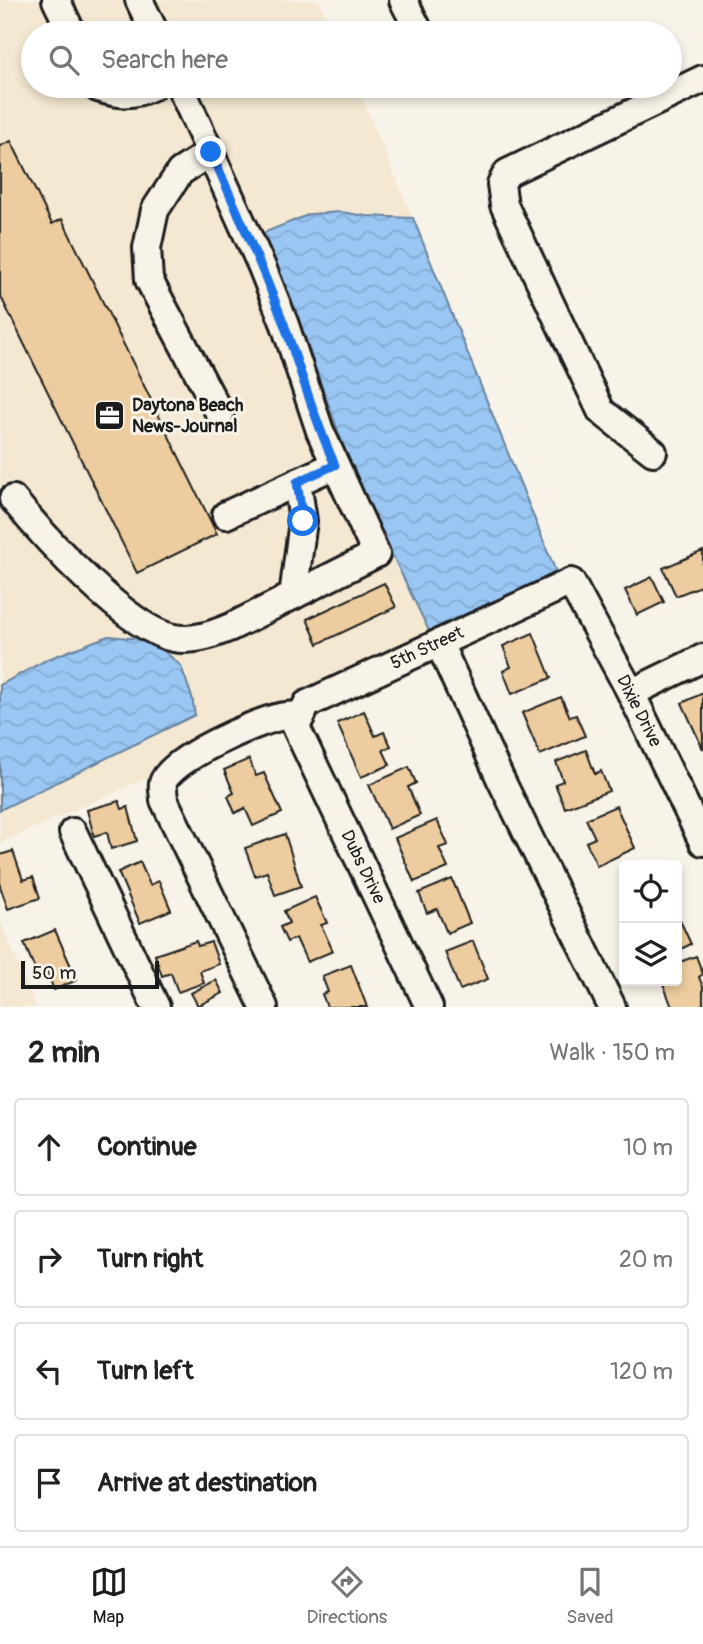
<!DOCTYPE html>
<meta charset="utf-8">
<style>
body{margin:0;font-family:Pangolin,sans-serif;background:#f2f2f2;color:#222}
.controls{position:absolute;right:21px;bottom:21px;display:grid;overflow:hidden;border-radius:7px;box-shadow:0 4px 10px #0003}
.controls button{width:63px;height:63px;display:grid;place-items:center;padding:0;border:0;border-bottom:2px solid #e0e0e0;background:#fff;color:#222;font:35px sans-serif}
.scale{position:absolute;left:21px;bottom:18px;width:138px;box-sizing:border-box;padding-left:7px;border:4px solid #1c1c1c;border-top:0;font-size:19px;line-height:24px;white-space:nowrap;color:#1c1c1c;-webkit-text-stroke:5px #f7f3e8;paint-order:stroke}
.stop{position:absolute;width:21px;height:21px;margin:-16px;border:5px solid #1a73e8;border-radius:50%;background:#fff}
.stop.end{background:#1a73e8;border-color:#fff;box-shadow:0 2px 7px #0008}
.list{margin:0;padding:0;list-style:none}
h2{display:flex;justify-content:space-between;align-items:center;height:91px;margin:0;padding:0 28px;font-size:30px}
h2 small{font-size:23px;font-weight:400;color:#767676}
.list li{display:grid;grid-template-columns:46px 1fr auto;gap:21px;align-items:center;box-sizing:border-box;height:98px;margin:0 14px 14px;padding:0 14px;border:2px solid #e0e0e0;border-radius:7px}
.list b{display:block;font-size:26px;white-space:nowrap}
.list em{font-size:23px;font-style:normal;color:#767676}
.icon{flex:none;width:38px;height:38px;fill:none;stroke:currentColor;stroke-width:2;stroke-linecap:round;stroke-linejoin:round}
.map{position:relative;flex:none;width:703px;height:1007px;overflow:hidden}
.search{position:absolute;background:#fff;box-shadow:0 4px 10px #0003;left:21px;right:21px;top:21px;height:77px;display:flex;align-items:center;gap:18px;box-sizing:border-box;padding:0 24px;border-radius:38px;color:#767676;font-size:26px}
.sheet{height:539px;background:#fff}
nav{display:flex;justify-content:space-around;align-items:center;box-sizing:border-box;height:98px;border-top:2px solid #e0e0e0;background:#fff;font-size:19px;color:#767676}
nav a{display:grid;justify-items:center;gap:4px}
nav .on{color:#1c1c1c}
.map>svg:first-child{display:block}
.built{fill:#f4e8d2}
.water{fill:url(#water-waves);stroke:#67829d;stroke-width:2}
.building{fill:#edcd9f;stroke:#1c1c1c;stroke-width:2}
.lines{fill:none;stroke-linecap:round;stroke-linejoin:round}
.minor-casing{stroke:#1c1c1c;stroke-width:32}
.minor{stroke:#f7f3e8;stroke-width:26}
.route{stroke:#1a73e8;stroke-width:9}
.labels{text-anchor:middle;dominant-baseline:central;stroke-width:6;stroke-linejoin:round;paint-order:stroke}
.poi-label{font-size:18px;font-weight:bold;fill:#1c1c1c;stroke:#f7f3e8;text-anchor:start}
.street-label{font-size:18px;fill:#1c1c1c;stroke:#f7f3e8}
</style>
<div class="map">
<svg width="703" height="1007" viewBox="0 0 703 1007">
<defs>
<pattern id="water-waves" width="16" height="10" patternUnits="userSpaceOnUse" patternTransform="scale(1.75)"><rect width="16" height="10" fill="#99c6f3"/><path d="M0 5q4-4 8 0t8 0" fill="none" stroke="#83aad0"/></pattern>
</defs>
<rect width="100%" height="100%" fill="#f7f3e8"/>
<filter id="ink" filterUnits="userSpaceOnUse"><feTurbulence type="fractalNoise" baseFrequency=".0143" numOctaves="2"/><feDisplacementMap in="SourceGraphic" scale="14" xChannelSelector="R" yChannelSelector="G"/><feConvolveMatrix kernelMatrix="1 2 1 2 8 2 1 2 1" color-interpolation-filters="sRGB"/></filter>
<g filter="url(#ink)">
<!-- built -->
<g class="built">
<path d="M0 0H319L333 33H33V86H357L413 218 366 216 341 212 279 227 257 236 284 304 307 346 356 480 431 635 264 726 0 843V810L195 715 108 636 48 659 0 685Z"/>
<path d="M0 920 36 1007H0Z"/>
</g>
<!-- water -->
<g class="water">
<path d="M341 212 366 216 413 218 556 572 431 635 356 480 307 346 284 304 256 236 310 214Z"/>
<path d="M108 636 152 640 181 666 192 697 195 715 0 810V685L48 659Z"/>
</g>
<!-- building -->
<g class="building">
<path d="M11 141 52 224 62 219 217 534 137 573 0 295V146Z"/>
<path d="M703 551V585L676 596 663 568Z"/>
<path d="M652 577 664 602 637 615 625 590Z"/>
<path d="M384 583 396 607 318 644 307 619Z"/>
<path d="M533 633 551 678 512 694 503 671 511 667 503 646Z"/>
<path d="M703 693V749L682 703Z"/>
<path d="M561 697 570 717 576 715 585 736 540 755 522 713Z"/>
<path d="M364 711 375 736 384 732 391 746 383 750 390 765 361 777 337 723Z"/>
<path d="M586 750 595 774 601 771 609 791 565 808 555 784 563 781 556 762Z"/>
<path d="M249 759 256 776 264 773 282 813 253 826 245 808 235 813 228 796 234 793 224 770Z"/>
<path d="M409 767 416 783 408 787 420 815 389 829 369 785Z"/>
<path d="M119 801 122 809 128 807 137 841 111 849 107 832 94 836 87 810Z"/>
<path d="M616 806 635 848 597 866 586 842 595 838 586 819Z"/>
<path d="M437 820 448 845 439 848 448 868 414 882 395 838Z"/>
<path d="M285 834 301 886 275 895 267 872 255 876 245 848Z"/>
<path d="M13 851 23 880 33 877 40 898 8 909 0 886V855Z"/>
<path d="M140 862 150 885 159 881 171 910 140 923 118 872Z"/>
<path d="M452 879 470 923 447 933 437 909 427 913 419 893Z"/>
<path d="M315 897 327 923 321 925 333 951 307 962 296 938 287 942 280 927 289 923 284 911Z"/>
<path d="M677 914 691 944 677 951Z"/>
<path d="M55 930 77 980 54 990 46 970 37 974 24 943Z"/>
<path d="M196 941 198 946 211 942 219 964 200 971 204 983 178 992 171 973 162 976 155 955Z"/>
<path d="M473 941 488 979 460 990 445 952Z"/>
<path d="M696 956 703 974 699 977 703 987V1007H672L662 981H677V963Z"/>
<path d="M351 965 367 1007H327L322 994 328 992 322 976Z"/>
<path d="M216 980 223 993 198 1006 191 993Z"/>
</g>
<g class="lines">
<defs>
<g id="minor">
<path d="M56 0 72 33"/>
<path d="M139 0 155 33"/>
<path d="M403 0 420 33"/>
<path d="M97 86 98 88C119 95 133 96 153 86"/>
<path d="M211 152 180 172 155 210 147 248 149 280 220 414"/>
<path d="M653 452 601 411 504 205 501 184 507 173 703 79"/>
<path d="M13 499C44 537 128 630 174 638 193 642 214 634 231 627L376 554 320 431 285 325 262 267 180 86"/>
<path d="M226 515 335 465"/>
<path d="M293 596 303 521 297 482"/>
<path d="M439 643 500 778 612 1007"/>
<path d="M631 693 703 658"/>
<path d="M73 832 156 1007"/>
<path d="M264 1007 164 800C164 795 162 788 163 783 168 760 257 721 280 717 287 715 295 716 302 715"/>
<path d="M429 1007 296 727 307 704 571 582 631 693 703 842"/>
</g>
</defs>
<!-- minor casing -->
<use href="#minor" class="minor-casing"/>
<!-- minor -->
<use href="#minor" class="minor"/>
</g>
</g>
<g class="lines" filter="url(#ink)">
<!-- route -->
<path class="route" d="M211 152C236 209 262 266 284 324 301 371 314 419 335 465L297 482 303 521"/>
</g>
<!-- icons -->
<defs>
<symbol id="office-square" viewBox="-11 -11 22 22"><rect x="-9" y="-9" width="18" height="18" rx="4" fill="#1c1c1c" stroke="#f7f3e8"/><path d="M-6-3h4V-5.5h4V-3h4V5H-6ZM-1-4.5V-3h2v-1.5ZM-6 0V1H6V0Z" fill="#fff"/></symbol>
</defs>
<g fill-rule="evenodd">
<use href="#office-square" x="92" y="398" width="35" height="35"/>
</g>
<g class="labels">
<!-- poi labels -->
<g class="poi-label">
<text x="132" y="405">Daytona Beach<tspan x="132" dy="21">News-Journal</tspan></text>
</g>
<!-- street labels -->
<g class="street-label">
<text transform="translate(427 648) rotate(-25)">5th Street</text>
<text transform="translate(639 711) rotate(63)">Dixie Drive</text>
<text transform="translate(363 867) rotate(64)">Dubs Drive</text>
</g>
</g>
</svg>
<div class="controls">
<button><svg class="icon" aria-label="locate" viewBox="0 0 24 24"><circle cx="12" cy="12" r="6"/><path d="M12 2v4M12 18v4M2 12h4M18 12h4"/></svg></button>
<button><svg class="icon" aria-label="layers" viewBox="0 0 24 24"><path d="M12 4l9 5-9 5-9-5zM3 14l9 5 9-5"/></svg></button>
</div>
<div class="scale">50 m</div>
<div class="stop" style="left:303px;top:521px"></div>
<div class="stop end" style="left:211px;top:152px"></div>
<div class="search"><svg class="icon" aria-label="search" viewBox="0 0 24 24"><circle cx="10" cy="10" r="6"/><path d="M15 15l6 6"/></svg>Search here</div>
</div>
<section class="sheet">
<h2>2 min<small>Walk · 150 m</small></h2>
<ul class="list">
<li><svg class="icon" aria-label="ahead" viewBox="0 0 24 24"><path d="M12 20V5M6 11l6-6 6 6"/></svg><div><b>Continue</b></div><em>10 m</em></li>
<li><svg class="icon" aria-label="right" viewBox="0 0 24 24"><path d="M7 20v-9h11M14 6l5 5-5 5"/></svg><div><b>Turn right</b></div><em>20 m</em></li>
<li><svg class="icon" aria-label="left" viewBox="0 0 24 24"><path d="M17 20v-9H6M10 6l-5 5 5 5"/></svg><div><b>Turn left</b></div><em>120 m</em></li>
<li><svg class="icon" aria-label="arrive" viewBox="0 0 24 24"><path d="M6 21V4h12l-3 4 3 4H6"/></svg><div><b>Arrive at destination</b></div></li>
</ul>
</section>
<nav>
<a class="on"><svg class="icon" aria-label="map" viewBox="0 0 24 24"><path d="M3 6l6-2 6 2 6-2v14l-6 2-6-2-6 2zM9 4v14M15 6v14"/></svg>Map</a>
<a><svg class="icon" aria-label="directions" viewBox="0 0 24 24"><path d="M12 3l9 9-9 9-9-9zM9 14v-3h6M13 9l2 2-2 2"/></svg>Directions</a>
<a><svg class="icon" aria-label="saved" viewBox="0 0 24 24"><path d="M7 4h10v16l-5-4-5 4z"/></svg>Saved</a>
</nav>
